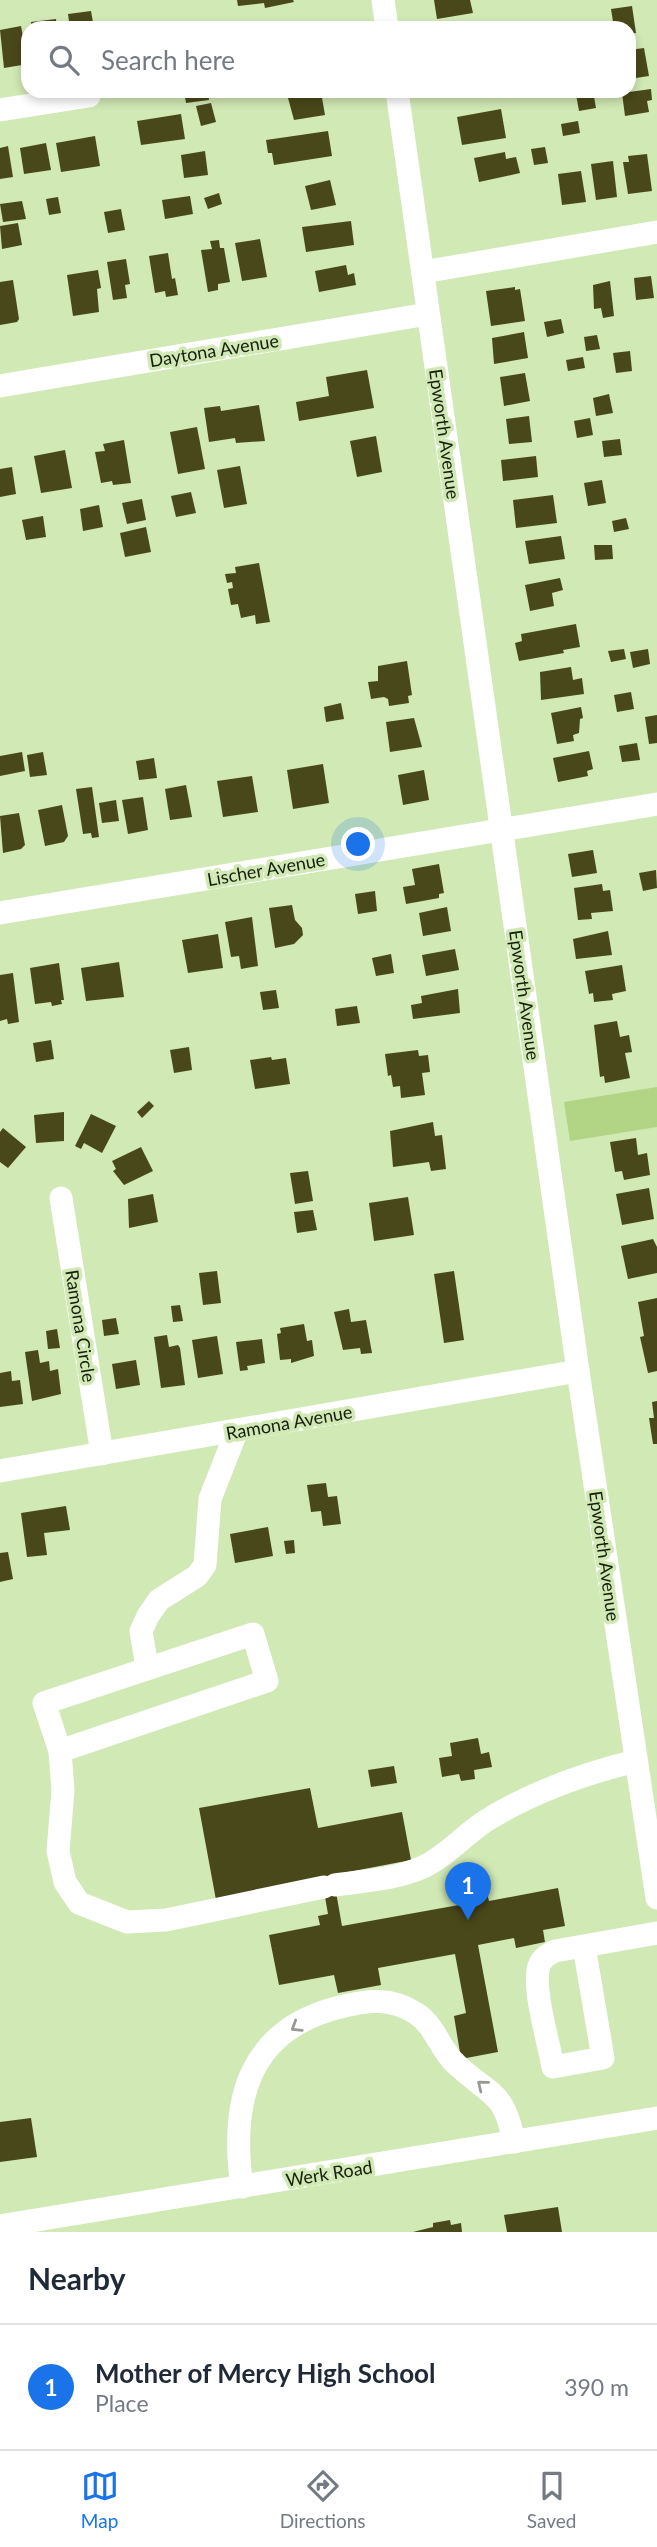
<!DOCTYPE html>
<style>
body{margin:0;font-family:Lato,sans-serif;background:#f2f2f3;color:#1f2937}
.you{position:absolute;left:359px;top:845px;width:24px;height:24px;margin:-18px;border:5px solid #fff;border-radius:50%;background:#1a73e8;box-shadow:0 0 0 10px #1a73e833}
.badge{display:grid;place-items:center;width:46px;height:46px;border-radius:50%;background:#1a73e8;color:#fff;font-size:23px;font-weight:700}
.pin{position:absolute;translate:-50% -58px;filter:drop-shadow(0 2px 4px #0008)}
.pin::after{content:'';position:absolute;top:37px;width:24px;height:21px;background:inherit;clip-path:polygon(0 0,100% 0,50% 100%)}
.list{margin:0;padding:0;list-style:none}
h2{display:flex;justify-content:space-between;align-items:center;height:91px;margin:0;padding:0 28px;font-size:30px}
h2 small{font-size:23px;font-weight:400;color:#747a83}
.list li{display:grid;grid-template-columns:46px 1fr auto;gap:21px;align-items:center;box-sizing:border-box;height:126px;padding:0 28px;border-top:2px solid #e0e1e3}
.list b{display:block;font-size:26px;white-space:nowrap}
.list p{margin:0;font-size:23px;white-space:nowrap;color:#747a83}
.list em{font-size:23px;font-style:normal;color:#747a83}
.icon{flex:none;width:38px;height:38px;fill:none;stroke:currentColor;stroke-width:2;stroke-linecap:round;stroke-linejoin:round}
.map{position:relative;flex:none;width:657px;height:2232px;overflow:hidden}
.search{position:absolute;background:#fff;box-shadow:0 4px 10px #0003;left:21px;right:21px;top:21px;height:77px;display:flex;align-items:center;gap:18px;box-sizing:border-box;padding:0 24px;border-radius:21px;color:#747a83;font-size:26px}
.sheet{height:217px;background:#fff}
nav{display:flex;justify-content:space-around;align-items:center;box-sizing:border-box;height:98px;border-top:2px solid #e0e1e3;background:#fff;font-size:19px;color:#747a83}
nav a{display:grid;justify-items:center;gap:4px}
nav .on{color:#1a73e8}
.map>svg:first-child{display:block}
.green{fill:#b1d584}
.building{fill:#49481a}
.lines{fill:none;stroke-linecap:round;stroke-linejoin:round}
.minor{stroke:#fff;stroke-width:23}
.oneway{stroke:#979a92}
.labels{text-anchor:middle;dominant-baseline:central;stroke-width:7;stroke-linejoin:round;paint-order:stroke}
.street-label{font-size:18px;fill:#171f0c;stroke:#d1e9b5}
</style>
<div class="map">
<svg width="657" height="2232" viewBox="0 0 657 2232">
<rect width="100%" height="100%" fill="#d1e9b5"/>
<!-- green -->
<path class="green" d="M657 1087V1127L570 1141 564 1102Z"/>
<!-- building -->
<g class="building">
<path d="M237 0H293L294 2 265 8 264 3 238 6Z"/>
<path d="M434 0H470L473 13 437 19Z"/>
<path d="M632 6 636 33 629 34V28H614L611 9Z"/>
<path d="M91 11 94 28H70L68 14Z"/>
<path d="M56 19 57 28H32L31 22Z"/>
<path d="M21 26 28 64 4 68 0 30Z"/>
<path d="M644 48 649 76 629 79V50Z"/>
<path d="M651 89 652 100 647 101 649 112 625 116 622 93Z"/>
<path d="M184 91H208L209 100 186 103Z"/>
<path d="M593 91 596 108 579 111 576 94Z"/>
<path d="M321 92 325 115 294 120 288 98Z"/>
<path d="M211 103 216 122 201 126 196 106Z"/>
<path d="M501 109 506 138 462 145 457 117Z"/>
<path d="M181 114 185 139 141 145 137 121Z"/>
<path d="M578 121 580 133 563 136 561 124Z"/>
<path d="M328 131 332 156 274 165 272 153H268L266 140Z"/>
<path d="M95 136 100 166 61 172 56 143Z"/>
<path d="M46 143 51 170 24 174 20 148Z"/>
<path d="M8 146 13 177 0 179V148Z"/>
<path d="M545 147 548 163 534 165 531 149Z"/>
<path d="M205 151 208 175 184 178 181 155Z"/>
<path d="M505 152 506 159 516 157 520 173 479 182 474 158Z"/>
<path d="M647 154 652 191 628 194 623 162H629L628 156Z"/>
<path d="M613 161 617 197 596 200 591 164Z"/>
<path d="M581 171 586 202 562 205 558 174Z"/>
<path d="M330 180 336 205 311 210 305 186Z"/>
<path d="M219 193 222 204 208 209 204 198Z"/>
<path d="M190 196 193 214 165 219 162 200Z"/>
<path d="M58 197 61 213 49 215 46 199Z"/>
<path d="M22 201 26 219 3 222 0 204Z"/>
<path d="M121 209 125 230 108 233 104 212Z"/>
<path d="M351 221 354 245 306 252 302 227Z"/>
<path d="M18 223 22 245 2 249 0 226Z"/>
<path d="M260 239 267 277 242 281 235 243Z"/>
<path d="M219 240 220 248H224L230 282 218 284V290L208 292 201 250 212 249 210 241Z"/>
<path d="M168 253 172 279 175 278 178 295 166 297 165 291 155 293 149 256Z"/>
<path d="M126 259 130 284 125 285 127 298 113 300 107 262Z"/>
<path d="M346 265 348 275 354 273 356 285 319 292 315 271Z"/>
<path d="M98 270 101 288 97 289 99 312 73 316 67 275Z"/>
<path d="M651 276 654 298 636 300 634 278Z"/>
<path d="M13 280 19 319 17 322 0 325V282Z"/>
<path d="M610 281 614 316 603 318 601 308 594 309 593 285Z"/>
<path d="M515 287V290L520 289 525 321 491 326 486 291Z"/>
<path d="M561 319 564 333 547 337 544 322Z"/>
<path d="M524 332 528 358 494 364 492 338Z"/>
<path d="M597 335 600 349 586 351 584 337Z"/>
<path d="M630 351 632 371 616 373 613 353Z"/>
<path d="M583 357 585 368 568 371 566 360Z"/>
<path d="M367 370 374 408 299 421 296 402 329 396 326 377Z"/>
<path d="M525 373 530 401 504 406 500 377Z"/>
<path d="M609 394 613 413 596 416 593 398Z"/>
<path d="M259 405 265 441 236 443 235 438 209 442 204 408 220 406 221 411Z"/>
<path d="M529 416 532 442 509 444 506 419Z"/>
<path d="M590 418 593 435 577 438 574 421Z"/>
<path d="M197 427 205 469 178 474 170 432Z"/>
<path d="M376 436 382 472 357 477 350 441Z"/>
<path d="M620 439 622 455 604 457 602 441Z"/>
<path d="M124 440 131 483 113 485 112 481 101 483 95 452 105 451 103 444Z"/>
<path d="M65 450 72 488 41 493 34 456Z"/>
<path d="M536 456 538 477 503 481 501 460Z"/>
<path d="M240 466 247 504 224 508 217 470Z"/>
<path d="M12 467 16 494 0 497V469Z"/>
<path d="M602 480 606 503 588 506 584 483Z"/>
<path d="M191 492 196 513 176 517 171 496Z"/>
<path d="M553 495 557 523 516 528 513 500Z"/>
<path d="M142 499 146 520 127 524 122 503Z"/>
<path d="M99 505 103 527 83 531 80 509Z"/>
<path d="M43 516 46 537 26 540 22 520Z"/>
<path d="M626 518 629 529 614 532 612 521Z"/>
<path d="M146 527 151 552 125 557 120 533Z"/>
<path d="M561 536 565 559 529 564 525 541Z"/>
<path d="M594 545H612L613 559 595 560Z"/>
<path d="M259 563 270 622 256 624 255 615 241 618 238 604 231 605 228 589 233 588 232 582 227 583 225 574 236 573 235 567Z"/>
<path d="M560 578 563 590 552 593 554 606 530 611 525 585Z"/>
<path d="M576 624 580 647 563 650 564 653 519 661 515 643 522 641 521 634Z"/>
<path d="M624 649 626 659 611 662 608 651Z"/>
<path d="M648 649 650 664 633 668 630 652Z"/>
<path d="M407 661 412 695 408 696 409 703 389 706 388 699 384 697 371 699 368 682 378 681V666Z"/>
<path d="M571 667 573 680 582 678 584 694 541 700 540 672Z"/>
<path d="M631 692 634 709 617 712 614 695Z"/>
<path d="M341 703 344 719 326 722 324 707Z"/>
<path d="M581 707 583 718 580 719 579 733 573 735 574 741 557 744 551 713Z"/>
<path d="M657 715V743L649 744 645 717Z"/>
<path d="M414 718 422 747 390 752 386 722Z"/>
<path d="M637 743 640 760 622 762 619 746Z"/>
<path d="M589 751 593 769 587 771 588 776 558 782 553 758Z"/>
<path d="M22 752 25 771 0 776V756Z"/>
<path d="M43 752 47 775 30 777 27 755Z"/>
<path d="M154 758 157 778 139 780 136 761Z"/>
<path d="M323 764 329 803 293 809 287 770Z"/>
<path d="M424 770 429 800 403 805 398 775Z"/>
<path d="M252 776 258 812 223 817 217 781Z"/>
<path d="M186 785 192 817 170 820 165 789Z"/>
<path d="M92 787 99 837 92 838 91 833 83 834 76 789Z"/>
<path d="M143 797 148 830 128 834 122 800Z"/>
<path d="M116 800 119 821 102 823 99 803Z"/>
<path d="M62 805 68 836 64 842 45 846 38 810Z"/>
<path d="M19 813 25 845 21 849 3 853 0 816Z"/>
<path d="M593 850 597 873 572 877 568 854Z"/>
<path d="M439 864 444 893 439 894V898L406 904 403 887 415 885 412 869Z"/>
<path d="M656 870 657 888 643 891 639 873Z"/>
<path d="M602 884 603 891 610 890 613 911 591 913 592 919 578 920 574 888Z"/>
<path d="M375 891 377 911 358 914 355 894Z"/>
<path d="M292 905 295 920 302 928 303 935 294 944 275 948 269 908Z"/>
<path d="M447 907 451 931 423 936 419 913Z"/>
<path d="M252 917 258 966 241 969 239 956 231 957 225 922Z"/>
<path d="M608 931 612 955 576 959 573 939Z"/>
<path d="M218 934 223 968 188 973 182 940Z"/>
<path d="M455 949 459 970 426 976 422 955Z"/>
<path d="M391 954 394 973 376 976 372 958Z"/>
<path d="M119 962 124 997 86 1001 81 968Z"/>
<path d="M59 963 64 1000H61L62 1004 52 1006 51 1002 35 1004 30 968Z"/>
<path d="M622 965 626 991 612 994 613 1000 594 1002 593 993 589 994 585 971Z"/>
<path d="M13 973 19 1022 8 1024 7 1019 0 1021V975Z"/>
<path d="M458 989 460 1013 413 1019 411 1005 422 1003 421 996Z"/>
<path d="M276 990 279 1008 263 1010 260 992Z"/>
<path d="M357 1006 360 1023 337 1026 335 1009Z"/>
<path d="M617 1021 620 1037 629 1035 632 1052 625 1053 630 1078 605 1083 604 1076 600 1077 594 1025Z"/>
<path d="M51 1040 54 1059 36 1062 33 1043Z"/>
<path d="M189 1047 192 1070 174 1073 170 1050Z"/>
<path d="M418 1050 419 1056 428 1055 430 1072 422 1073 425 1095 401 1098 400 1086 393 1087 391 1075 388 1076 385 1054Z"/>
<path d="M271 1057 272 1060 286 1058 290 1084 255 1089 250 1060Z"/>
<path d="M149 1101 154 1106 142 1118 137 1112Z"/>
<path d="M64 1112V1141L36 1143 34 1115Z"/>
<path d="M91 1114 116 1126 102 1153 84 1143 81 1149 75 1146Z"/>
<path d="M433 1122 435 1136 442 1135 446 1169 431 1171 429 1162 393 1167 390 1131Z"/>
<path d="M3 1128 26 1147 8 1168 0 1162V1132Z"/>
<path d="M636 1138 638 1155 647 1153 650 1175 624 1180 622 1171 615 1172 610 1142Z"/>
<path d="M141 1147 153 1171 124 1185 113 1171 116 1169 112 1161Z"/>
<path d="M308 1171 313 1201 295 1204 290 1173Z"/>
<path d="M649 1188 654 1219 622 1225 616 1194Z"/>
<path d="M153 1194 158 1222 129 1228 128 1199Z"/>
<path d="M408 1197 414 1235 374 1241 369 1203Z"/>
<path d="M313 1210 317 1230 297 1233 294 1212Z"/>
<path d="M653 1239 657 1247V1273L628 1279 621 1246Z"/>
<path d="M217 1271 221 1303 203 1305 199 1273Z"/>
<path d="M454 1271 464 1340 444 1343 434 1274Z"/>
<path d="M657 1298V1371L648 1373 640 1337 644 1336 638 1302Z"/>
<path d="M180 1305 183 1321 173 1322 171 1306Z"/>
<path d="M349 1309 351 1322 366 1320 372 1353 361 1354 360 1348 343 1350 334 1312Z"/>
<path d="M116 1318 119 1334 104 1336 102 1320Z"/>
<path d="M304 1324 307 1341 312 1340 314 1356 291 1363V1359L280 1360 277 1334 281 1333 280 1328Z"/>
<path d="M57 1329 60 1348 48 1349 46 1331Z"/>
<path d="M167 1335 169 1347 178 1345 180 1348 185 1385 161 1388 154 1337Z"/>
<path d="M217 1336 223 1374 198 1378 192 1340Z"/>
<path d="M262 1339 265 1363 247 1366 248 1370 240 1371 236 1342Z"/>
<path d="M38 1350 40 1363 49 1361 50 1371 58 1369 61 1394 32 1401 25 1352Z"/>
<path d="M136 1360 140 1385 116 1389 112 1364Z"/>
<path d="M11 1371 12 1381 20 1380 23 1404 0 1407V1373Z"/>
<path d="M657 1401V1444H653L649 1418H654L652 1402Z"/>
<path d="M326 1483 328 1497 337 1496 341 1524 323 1526 321 1511 311 1512 307 1485Z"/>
<path d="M66 1506 70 1530 44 1533 47 1555 27 1557 21 1513Z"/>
<path d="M268 1527 273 1556 235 1563 230 1534Z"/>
<path d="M294 1540 295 1553 286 1554 284 1541Z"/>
<path d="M8 1552 13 1579 0 1582V1553Z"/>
<path d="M478 1738 481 1754 489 1752 492 1767 474 1770 475 1779 461 1781 459 1774 442 1777 439 1758 452 1756 450 1743Z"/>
<path d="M394 1766 397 1783 371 1787 368 1770Z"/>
<path d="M310 1788 318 1828 402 1812 411 1860 333 1875 342 1926 470 1903 469 1896 487 1893 489 1901 558 1888 565 1926 543 1930 545 1942 516 1948 514 1938 478 1945 498 2052 461 2059 454 2016 466 2013 455 1954 378 1968 381 1985 338 1993 334 1975 279 1985 269 1935 320 1925 318 1916 328 1914 322 1880 216 1900 199 1808Z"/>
<path d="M31 2118 37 2157 0 2162V2122Z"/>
<path d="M558 2207 562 2232H507L504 2215Z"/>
<path d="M450 2220 451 2225 461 2223 462 2232H413L433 2227V2223Z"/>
</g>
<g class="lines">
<!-- minor -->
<g class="minor">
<path d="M383 0 387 28"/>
<path d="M397 91 578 1371 657 1898"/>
<path d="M0 110 89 96"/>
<path d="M423 272 657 232"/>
<path d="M0 386 428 314"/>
<path d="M0 913 657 804"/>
<path d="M61 1198 102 1454"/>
<path d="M0 1471 578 1371"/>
<path d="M253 1634 267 1681 60 1751 44 1703Z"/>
<path d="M147 1667 141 1631 148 1616 159 1600 197 1576 205 1565 210 1499 237 1430"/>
<path d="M60 1751 63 1790 58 1851 65 1882 79 1903 127 1922 166 1920 324 1887"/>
<path d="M335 1885C363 1881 397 1879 423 1867 449 1855 467 1831 492 1817 536 1791 586 1773 636 1761"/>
<path d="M584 1946 603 2058 553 2067C549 2043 532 1988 539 1966 542 1958 547 1955 555 1951L657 1933"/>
<path d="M242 2187C230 2102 247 2030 340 2007 368 2000 392 1997 417 2014 436 2027 440 2050 456 2064 491 2097 504 2090 514 2142"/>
<path d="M0 2226 657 2118"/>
</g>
</g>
<!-- one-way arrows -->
<defs><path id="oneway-chevron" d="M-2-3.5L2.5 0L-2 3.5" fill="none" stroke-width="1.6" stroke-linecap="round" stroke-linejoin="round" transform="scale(1.75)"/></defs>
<g class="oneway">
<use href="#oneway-chevron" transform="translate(296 2027) rotate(148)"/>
<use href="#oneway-chevron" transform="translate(482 2085) rotate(-141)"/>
</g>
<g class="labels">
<!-- street labels -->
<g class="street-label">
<text transform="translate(214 350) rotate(-9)">Daytona Avenue</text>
<text transform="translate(445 434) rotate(82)">Epworth Avenue</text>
<text transform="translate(266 869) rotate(-10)">Lischer Avenue</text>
<text transform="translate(525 995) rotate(82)">Epworth Avenue</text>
<text transform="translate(81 1326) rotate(81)">Ramona Circle</text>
<text transform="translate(289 1422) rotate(-10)">Ramona Avenue</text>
<text transform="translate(605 1556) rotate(82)">Epworth Avenue</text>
<text transform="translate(329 2173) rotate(-9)">Werk Road</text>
</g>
</g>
</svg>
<div class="you"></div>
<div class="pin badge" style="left:468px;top:1920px">1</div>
<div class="search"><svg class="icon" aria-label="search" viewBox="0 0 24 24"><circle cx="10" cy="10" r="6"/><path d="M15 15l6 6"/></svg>Search here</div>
</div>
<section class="sheet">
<h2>Nearby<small></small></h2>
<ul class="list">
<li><span class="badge">1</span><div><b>Mother of Mercy High School</b><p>Place</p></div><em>390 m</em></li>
</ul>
</section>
<nav>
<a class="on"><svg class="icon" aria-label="map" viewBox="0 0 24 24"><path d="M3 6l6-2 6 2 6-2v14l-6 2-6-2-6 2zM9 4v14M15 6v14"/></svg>Map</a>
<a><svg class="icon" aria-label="directions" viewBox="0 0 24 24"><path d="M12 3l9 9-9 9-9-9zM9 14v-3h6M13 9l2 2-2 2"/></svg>Directions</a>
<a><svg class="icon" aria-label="saved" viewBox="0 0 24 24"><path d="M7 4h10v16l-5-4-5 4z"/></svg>Saved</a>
</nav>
